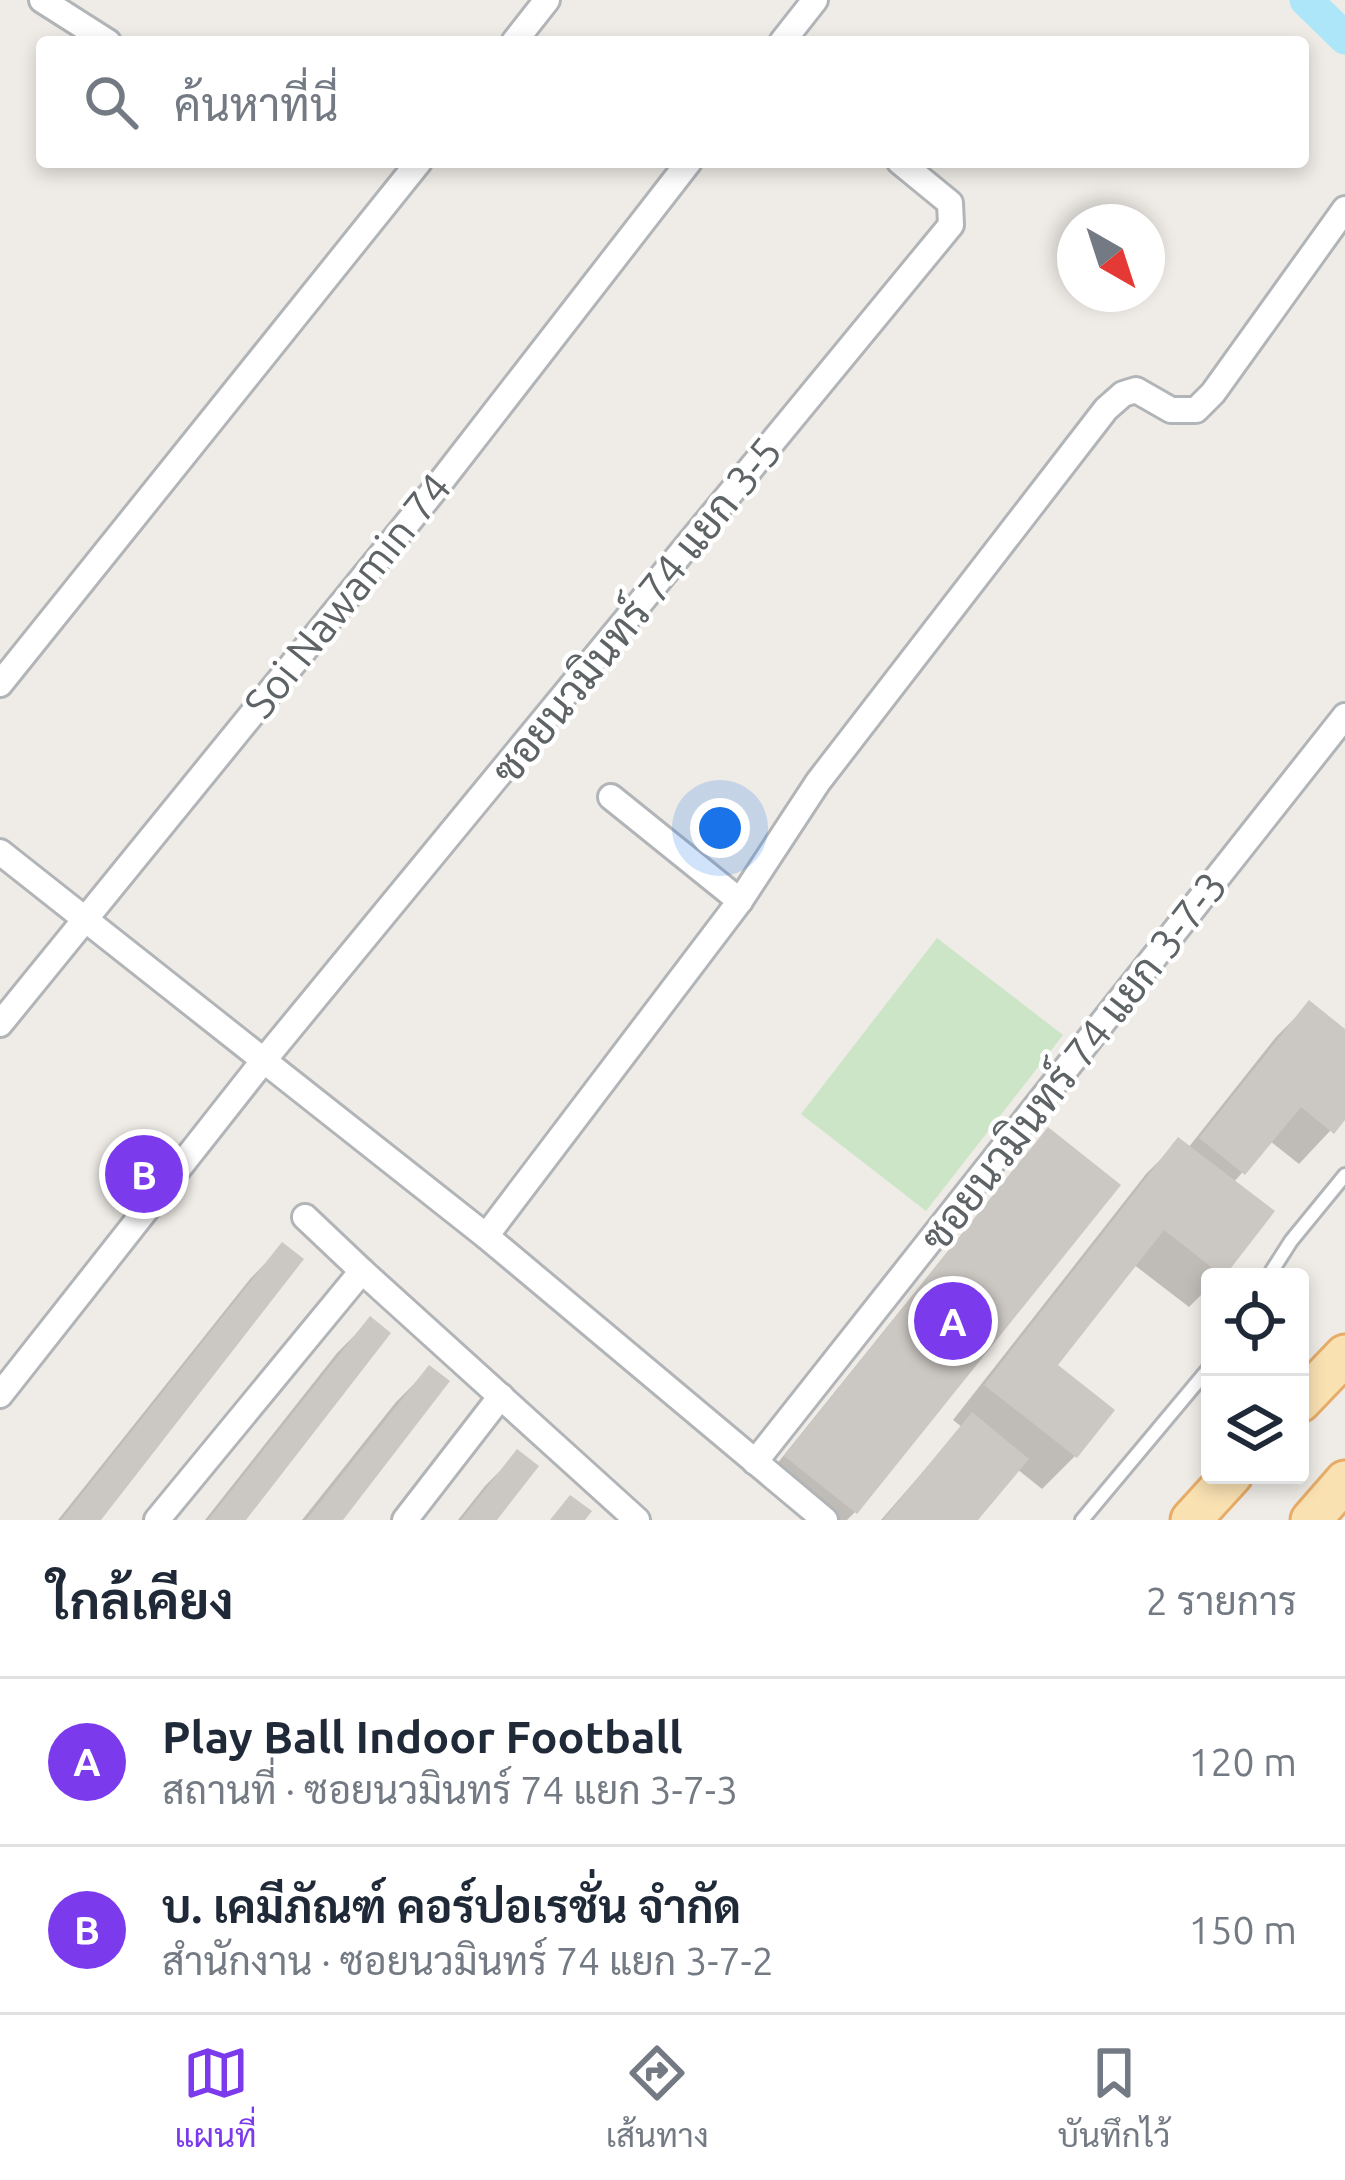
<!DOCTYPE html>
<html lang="th">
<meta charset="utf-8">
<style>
body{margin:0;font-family:Ubuntu,Sarabun,sans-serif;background:#f2f2f3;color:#1f2937}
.controls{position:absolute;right:36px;bottom:36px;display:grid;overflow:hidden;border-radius:12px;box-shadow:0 6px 18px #0003}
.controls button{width:108px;height:108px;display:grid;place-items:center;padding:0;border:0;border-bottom:3px solid #e0e1e3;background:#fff;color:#1f2937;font:60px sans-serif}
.compass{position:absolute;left:1057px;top:204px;width:108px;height:108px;border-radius:50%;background:#fff;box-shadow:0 6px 18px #0003;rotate:141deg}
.you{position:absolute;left:720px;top:828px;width:42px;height:42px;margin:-30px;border:9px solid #fff;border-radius:50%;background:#1a73e8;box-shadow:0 0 0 18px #1a73e833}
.badge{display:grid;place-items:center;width:78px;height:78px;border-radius:50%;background:#7c3aed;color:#fff;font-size:39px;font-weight:700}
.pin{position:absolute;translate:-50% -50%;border:6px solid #fff;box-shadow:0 3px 12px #0006}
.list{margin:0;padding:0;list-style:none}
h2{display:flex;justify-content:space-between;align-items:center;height:156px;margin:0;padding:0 48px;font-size:51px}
h2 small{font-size:39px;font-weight:400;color:#747a83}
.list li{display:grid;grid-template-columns:78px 1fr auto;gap:36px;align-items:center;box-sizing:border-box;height:168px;padding:0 48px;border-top:3px solid #e0e1e3}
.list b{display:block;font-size:45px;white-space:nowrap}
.list p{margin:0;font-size:39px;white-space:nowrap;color:#747a83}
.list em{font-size:39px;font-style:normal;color:#747a83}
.icon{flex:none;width:66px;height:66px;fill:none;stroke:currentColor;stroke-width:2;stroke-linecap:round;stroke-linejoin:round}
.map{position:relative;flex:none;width:1345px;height:1520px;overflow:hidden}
.search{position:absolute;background:#fff;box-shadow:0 6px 18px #0003;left:36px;right:36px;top:36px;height:132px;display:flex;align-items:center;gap:30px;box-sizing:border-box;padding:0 42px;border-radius:12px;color:#747a83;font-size:45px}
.sheet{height:492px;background:#fff}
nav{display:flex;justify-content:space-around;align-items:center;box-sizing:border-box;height:168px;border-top:3px solid #e0e1e3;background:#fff;font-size:33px;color:#747a83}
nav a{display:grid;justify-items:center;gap:6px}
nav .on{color:#7c3aed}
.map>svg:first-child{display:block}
.green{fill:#cbe5c6}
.shadow{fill:#0003}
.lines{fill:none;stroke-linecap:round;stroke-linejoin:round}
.canal{stroke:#aee6f9;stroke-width:33}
.building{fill:#cbc7c3}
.service-casing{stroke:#b2b5b8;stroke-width:18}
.minor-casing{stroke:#b2b5b8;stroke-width:30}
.primary-casing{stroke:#e7ac68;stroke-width:45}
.service{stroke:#fff;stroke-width:12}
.minor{stroke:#fff;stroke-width:24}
.primary{stroke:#f9e1b2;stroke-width:39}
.labels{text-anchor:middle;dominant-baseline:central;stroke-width:9;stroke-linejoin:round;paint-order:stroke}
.street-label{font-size:42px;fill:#5e6366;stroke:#fff}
</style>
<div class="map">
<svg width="1345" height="1520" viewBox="0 0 1345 1520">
<rect width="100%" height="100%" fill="#efece7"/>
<!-- green -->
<path class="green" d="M937 938 1063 1035 926 1211 801 1114Z"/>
<!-- shadow -->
<g class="shadow">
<path d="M1309 1004 1345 1033V1115L1299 1164 1270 1141 1233 1183 1222 1275 1210 1277V1286L1189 1307 1133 1264 1053 1365 1111 1410 1075 1456 1042 1489 1017 1469 975 1520H881L962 1427 953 1420 1146 1174 1179 1141 1188 1148 1276 1037Z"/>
<path d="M1049 1131 855 1512 847 1520H814L764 1480 1026 1154Z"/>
<path d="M282 1246 97 1520H58L250 1279Z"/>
<path d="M370 1320 242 1520H205L337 1353Z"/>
<path d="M429 1369 339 1520H302L396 1402Z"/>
<path d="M518 1453 493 1520H458L485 1486Z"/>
</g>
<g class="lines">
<!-- canal -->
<path class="canal" d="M1306 0 1345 38"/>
</g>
<!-- building -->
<g class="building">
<path d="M1309 1000 1345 1029V1120L1334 1134 1301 1107 1245 1175 1199 1138Z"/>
<path d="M1048 1127 1121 1185 857 1514 784 1456Z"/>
<path d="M1178 1137 1275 1211 1224 1277 1164 1230 1058 1365 1115 1410 1077 1458 984 1385Z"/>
<path d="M282 1242 304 1259 101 1520H61Z"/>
<path d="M370 1316 391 1333 246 1520H208Z"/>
<path d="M429 1365 450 1381 343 1520H306Z"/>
<path d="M972 1412 1029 1459 978 1520H883Z"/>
<path d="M517 1449 539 1466 497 1520H461Z"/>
<path d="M570 1495 592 1511 585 1520H550Z"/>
</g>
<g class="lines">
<defs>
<g id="service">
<path d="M1268 1277 1291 1241 1345 1175"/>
<path d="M1082 1520 1210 1367"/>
</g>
<g id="minor">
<path d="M42 0 108 42"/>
<path d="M514 42 547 0"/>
<path d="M782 42 815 0"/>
<path d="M0 684 419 162"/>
<path d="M611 797 740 901"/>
<path d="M0 852 486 1236 825 1520"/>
<path d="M0 1024 436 488 689 162"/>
<path d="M305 1217 362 1271"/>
<path d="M486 1236 740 901 818 782 1106 409 1123 394 1136 390 1171 410H1196L1213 393 1345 209"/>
<path d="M0 1395 264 1060 951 225 950 203 900 162"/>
<path d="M755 1462 1345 716"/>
<path d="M157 1520 362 1271 637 1520"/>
<path d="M405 1520 501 1396"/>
</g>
<g id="primary">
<path d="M1300 1402 1345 1355"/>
<path d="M1191 1520 1232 1475"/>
<path d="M1311 1520 1345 1481"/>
</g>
</defs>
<!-- service casing -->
<use href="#service" class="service-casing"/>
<!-- minor casing -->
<use href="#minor" class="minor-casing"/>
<!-- primary casing -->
<use href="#primary" class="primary-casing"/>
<!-- service -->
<use href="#service" class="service"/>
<!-- minor -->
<use href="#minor" class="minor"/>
<!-- primary -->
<use href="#primary" class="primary"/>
</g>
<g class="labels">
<!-- street labels -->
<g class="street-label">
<text transform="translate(347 595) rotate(-51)">Soi Nawamin 74</text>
<text transform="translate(636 610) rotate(-51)">ซอยนวมินทร์ 74 แยก 3-5</text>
<text transform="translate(1073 1061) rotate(-52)">ซอยนวมินทร์ 74 แยก 3-7-3</text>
</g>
</g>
</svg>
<div class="controls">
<button><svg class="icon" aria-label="locate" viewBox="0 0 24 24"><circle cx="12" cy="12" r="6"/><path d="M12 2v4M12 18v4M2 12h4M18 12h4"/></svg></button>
<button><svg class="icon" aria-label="layers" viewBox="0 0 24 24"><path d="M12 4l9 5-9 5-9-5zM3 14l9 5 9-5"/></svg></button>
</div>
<svg class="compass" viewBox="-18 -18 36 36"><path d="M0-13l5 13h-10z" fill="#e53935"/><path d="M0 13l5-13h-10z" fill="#747a83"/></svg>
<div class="you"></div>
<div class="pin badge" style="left:953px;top:1321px">A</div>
<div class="pin badge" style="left:144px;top:1174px">B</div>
<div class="search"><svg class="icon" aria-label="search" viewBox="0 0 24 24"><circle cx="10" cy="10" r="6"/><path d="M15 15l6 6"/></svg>ค้นหาที่นี่</div>
</div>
<section class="sheet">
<h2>ใกล้เคียง<small>2 รายการ</small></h2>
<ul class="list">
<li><span class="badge">A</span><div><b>Play Ball Indoor Football</b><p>สถานที่ · ซอยนวมินทร์ 74 แยก 3-7-3</p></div><em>120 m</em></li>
<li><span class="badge">B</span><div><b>บ. เคมีภัณฑ์ คอร์ปอเรชั่น จำกัด</b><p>สำนักงาน · ซอยนวมินทร์ 74 แยก 3-7-2</p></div><em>150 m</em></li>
</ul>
</section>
<nav>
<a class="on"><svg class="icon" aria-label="map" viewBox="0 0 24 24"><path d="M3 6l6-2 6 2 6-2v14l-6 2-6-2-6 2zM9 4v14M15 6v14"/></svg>แผนที่</a>
<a><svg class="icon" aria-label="directions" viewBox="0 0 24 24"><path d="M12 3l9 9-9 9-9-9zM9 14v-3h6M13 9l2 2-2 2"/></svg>เส้นทาง</a>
<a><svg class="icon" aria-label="saved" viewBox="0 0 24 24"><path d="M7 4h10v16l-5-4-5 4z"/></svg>บันทึกไว้</a>
</nav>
